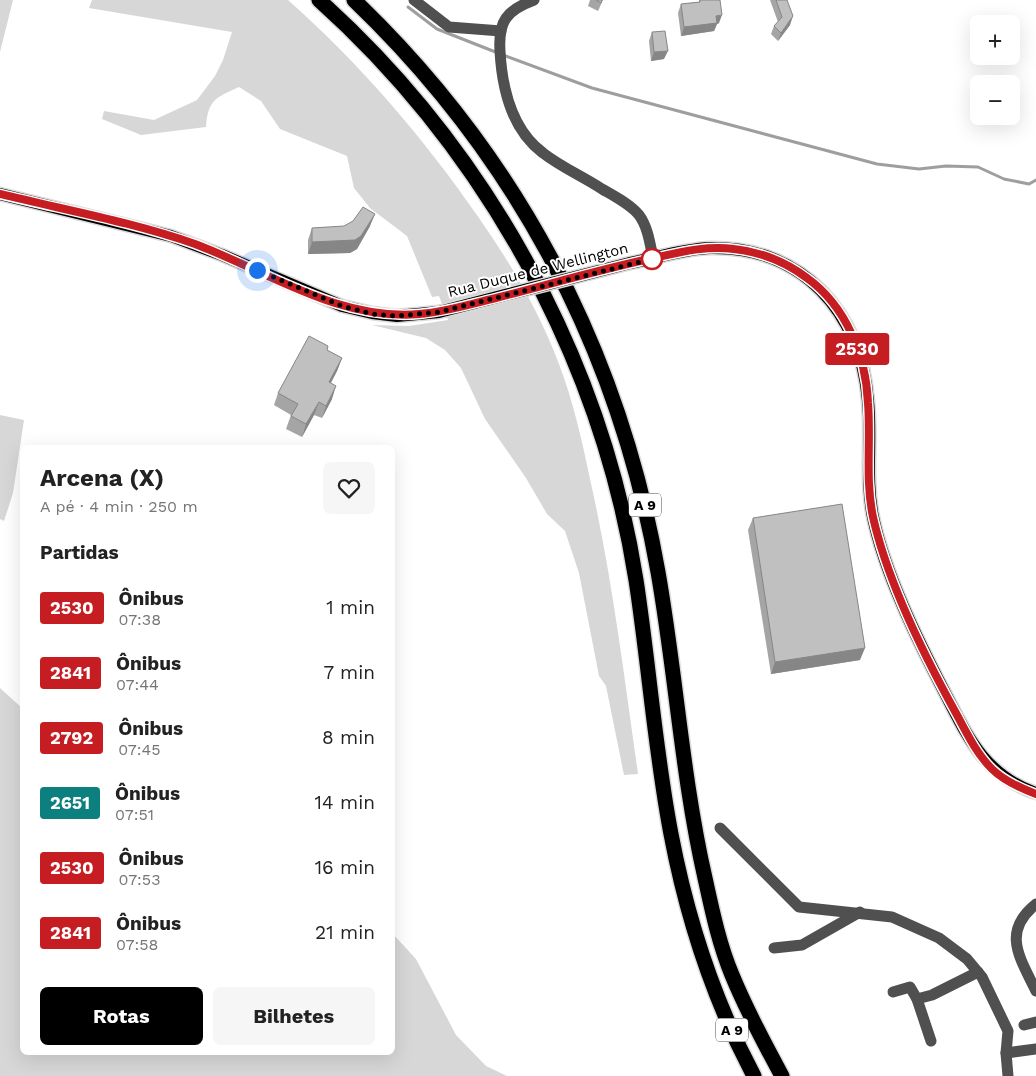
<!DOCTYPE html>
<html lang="pt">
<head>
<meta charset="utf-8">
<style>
  body { margin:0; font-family:"Work Sans",sans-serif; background:#f6f6f6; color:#222; height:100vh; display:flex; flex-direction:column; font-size:19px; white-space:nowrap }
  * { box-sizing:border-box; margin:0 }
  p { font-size:16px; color:#767676 }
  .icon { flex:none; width:28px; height:28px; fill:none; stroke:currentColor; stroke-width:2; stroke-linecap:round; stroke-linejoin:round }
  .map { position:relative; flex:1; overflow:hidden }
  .sheet { position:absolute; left:20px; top:445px; width:375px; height:610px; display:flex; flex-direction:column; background:#fff; border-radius:8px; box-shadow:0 5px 20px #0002 }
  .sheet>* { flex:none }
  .badge { padding:0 10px; border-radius:4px; font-size:18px; line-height:32px }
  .fabs { position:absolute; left:970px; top:15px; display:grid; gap:10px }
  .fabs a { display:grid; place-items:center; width:50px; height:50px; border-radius:8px; background:#fff; box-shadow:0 5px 20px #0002; font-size:25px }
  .you { position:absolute; width:25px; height:25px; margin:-12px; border:4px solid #fff; border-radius:50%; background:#1a73e8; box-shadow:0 0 0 8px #1a73e833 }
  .map>.badge { position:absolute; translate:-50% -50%; box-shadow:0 0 0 2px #fff }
  h2 { padding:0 20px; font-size:19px; line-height:45px }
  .round { display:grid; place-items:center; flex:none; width:52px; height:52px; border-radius:8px; background:#f6f6f6 }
  .summary { display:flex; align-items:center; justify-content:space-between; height:85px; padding:0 20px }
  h1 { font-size:24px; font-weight:700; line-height:38px }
  .cta { display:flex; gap:10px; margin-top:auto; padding:10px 20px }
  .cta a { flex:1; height:58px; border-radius:8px; background:#000; color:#fff; font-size:20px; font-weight:700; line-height:58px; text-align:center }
  .cta a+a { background:#f6f6f6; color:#222 }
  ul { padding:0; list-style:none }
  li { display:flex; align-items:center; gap:15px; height:65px; padding:0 20px }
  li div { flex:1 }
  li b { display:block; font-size:19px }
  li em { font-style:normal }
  li .badge { min-width:55px; font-weight:700; text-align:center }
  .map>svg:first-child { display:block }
</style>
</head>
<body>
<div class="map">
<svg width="1036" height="1076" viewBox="0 0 1036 1076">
  <rect width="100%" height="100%" fill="#fff"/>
  <!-- green -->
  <g fill="#d7d7d7">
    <polygon points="0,0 13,0 0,52"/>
    <path d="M92,0h196c73,65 135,137 191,218 32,46 60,93 80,146 14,37 23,76 31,115 22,97 34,196 48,295l-14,1 -18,-89 -7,-10 -20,-103 -14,-42 -18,-17 -21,-36 -41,-59 -24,-51 -16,-18 -19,-12 -54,-13 37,1 39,-6 -9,-24 -7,1 -25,-61 -37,-28 -16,-20 -7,-32 -67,-27 -19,-28 -22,-14c-24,11 -31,13 -33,40l-65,8 -39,-16 2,-8 50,9 43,-20 18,-24 8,-16 9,-28 -143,-24z"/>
    <polygon points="0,415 24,420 13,493 4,521 0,519"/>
    <polygon points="0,688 22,708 22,1052 392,1052 393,934 416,959 456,1035 486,1066 507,1076 0,1076"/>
  </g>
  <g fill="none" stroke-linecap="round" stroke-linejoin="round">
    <!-- stream -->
    <g stroke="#9e9e9e" stroke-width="3">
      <polyline points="408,7 437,29 498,53"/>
      <polyline points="503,55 592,88 877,164 919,169 946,166 978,167 1004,179 1029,184 1036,180"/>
    </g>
    <!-- major casing -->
    <g stroke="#dbdbdb" stroke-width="15">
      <g id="major">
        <polyline points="0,194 171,236 222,255 342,306 372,313 397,316 439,312"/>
        <path d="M630,263c26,-5 53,-14 80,-15 92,-2 151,64 158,153 4,39 -3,77 5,116 12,57 45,124 72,176 23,45 41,83 91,100"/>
      </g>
    </g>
    <!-- highway casing -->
    <g stroke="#dbdbdb" stroke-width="18">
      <g id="highway">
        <path d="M319,0c167,150 282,358 317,580 13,85 19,171 35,254 16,84 43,167 83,242"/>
        <path d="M354,0c163,156 265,350 304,572 18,102 24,205 47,306 7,32 14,66 27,97 14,34 32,68 50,101"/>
      </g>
    </g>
    <!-- minor -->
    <g stroke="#505050" stroke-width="11">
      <polyline points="414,0 449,27 501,31"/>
      <path d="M534,0c-27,10 -36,21 -34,51 2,37 12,79 43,102 18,14 39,23 59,36 12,7 28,15 37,26 9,12 11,29 14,43"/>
      <polyline points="720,828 799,907 892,917 939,938 967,959 982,977 1008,1031 1006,1053 1008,1076"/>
      <path d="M1036,904c-35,28 -16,54 0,87"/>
      <polyline points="774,948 802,945 860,912"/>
      <polyline points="893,992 910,987 917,999 932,995 978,972"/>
      <polyline points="917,999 931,1041"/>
      <polyline points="1024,1025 1036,1022"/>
      <polyline points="1006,1053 1036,1049"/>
    </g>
    <!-- major -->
    <use href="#major" stroke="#000" stroke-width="12"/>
    <!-- highway -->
    <use href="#highway" stroke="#000" stroke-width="15"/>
    <!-- major-bridge casing -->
    <g stroke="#dbdbdb" stroke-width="15" stroke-linecap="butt">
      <polyline id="major-bridge" points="439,312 630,263"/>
    </g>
    <!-- major-bridge -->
    <use href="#major-bridge" stroke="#000" stroke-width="12"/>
  </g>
  <!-- wall -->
  <g fill="#a5a5a5">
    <polygon points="590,0 603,0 598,11 588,6"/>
    <polygon points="699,0 720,0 719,23 717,24 714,31 681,36 678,13 681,4 699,2"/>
    <polygon points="770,0 787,0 790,25 778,41 771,34 774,26 778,22"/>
    <polygon points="652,32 664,59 651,61 649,41"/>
    <polygon points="370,226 357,249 350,253 308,254 308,240 312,228"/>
    <polygon points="327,350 342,358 337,371 331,383 332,399 322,418 314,415 302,437 286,429 291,415 274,405 278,393"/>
    <polygon points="753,518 860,660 771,674 748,530"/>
  </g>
  <!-- shaded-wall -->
  <g fill="#868686">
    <polygon points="722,15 719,23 717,24 714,31 681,36 684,27 716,16"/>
    <polygon points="793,16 790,25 778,41 781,33"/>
    <polygon points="668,51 664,59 651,61 654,52"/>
    <polygon points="375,214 370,226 357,249 350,253 308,254 312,242"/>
    <polygon points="342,358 337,371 324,395 329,382"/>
    <polygon points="336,386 332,399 322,418 326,406"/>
    <polygon points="319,402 314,415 302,437 306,424"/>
    <polygon points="865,648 860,660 771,674 775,662"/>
  </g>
  <!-- building -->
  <g fill="#c0c0c0" stroke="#868686">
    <polygon points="596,0 602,0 601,3"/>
    <polygon points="700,0 720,0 722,15 716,16 717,23 684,27 681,4 700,2"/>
    <polygon points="776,0 787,0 793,16 781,33 774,26 782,17"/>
    <polygon points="665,31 668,51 654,52 652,32"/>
    <polygon points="363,207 375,214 361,236 355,240 312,242 312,228 344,226 353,221"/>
    <polygon points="309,336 328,346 327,350 342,358 329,382 336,386 326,406 319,402 306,424 291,416 298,404 278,393"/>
    <polygon points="842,504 865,648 775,662 753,518"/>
  </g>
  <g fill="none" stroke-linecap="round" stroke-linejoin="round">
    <!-- line casing -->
    <g stroke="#fff" stroke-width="11">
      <path id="line" d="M0,194c65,16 132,28 195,50 72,27 144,77 224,70 26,-2 51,-10 77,-16 51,-13 102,-28 153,-39 28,-6 56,-14 85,-10 27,3 52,13 73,29 39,28 59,78 61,125 3,38 -3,76 5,114 14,63 53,142 84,198 10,19 20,39 35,54 12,12 28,19 44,25"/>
    </g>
    <!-- line -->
    <use href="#line" stroke="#c61d23" stroke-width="8"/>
    <!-- walk -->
    <polyline stroke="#000" stroke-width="5" stroke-dasharray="0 9" points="257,270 342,306 372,314 397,316 439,312 652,259"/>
  </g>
  <!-- markers -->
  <circle fill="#fff" stroke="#c61d23" stroke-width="2.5" cx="652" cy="259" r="10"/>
  <g text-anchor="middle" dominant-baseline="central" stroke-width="4" stroke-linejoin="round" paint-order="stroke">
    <!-- shield labels -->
    <g fill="#fff" stroke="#4c4c4c" stroke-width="1">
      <rect x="629" y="493.5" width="32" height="23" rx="4"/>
      <rect x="716" y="1018.5" width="32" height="23" rx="4"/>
    </g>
    <g font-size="14" font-weight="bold" fill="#000">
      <text x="645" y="505">A 9</text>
      <text x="732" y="1030">A 9</text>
    </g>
    <!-- street labels -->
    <g font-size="15" fill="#000" stroke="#fff">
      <text transform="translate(538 270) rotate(-14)">Rua Duque de Wellington</text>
    </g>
  </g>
</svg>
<div class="fabs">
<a>+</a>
<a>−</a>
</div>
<div class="you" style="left:257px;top:270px"></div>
<b class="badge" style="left:857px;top:349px;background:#c61d23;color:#fff">2530</b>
<section class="sheet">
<div class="summary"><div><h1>Arcena (X)</h1><p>A pé · 4 min · 250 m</p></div><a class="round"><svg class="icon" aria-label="heart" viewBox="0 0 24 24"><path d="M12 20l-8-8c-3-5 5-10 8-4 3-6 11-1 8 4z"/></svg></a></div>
<h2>Partidas</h2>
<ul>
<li><span class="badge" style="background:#c61d23;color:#fff">2530</span><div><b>Ônibus</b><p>07:38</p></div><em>1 min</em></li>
<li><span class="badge" style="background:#c61d23;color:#fff">2841</span><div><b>Ônibus</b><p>07:44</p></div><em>7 min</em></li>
<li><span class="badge" style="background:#c61d23;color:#fff">2792</span><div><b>Ônibus</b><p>07:45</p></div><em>8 min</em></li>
<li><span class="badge" style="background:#0c807e;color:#fff">2651</span><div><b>Ônibus</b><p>07:51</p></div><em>14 min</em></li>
<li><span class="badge" style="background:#c61d23;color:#fff">2530</span><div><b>Ônibus</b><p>07:53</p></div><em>16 min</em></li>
<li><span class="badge" style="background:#c61d23;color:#fff">2841</span><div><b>Ônibus</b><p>07:58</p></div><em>21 min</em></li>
</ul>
<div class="cta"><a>Rotas</a><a>Bilhetes</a></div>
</section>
</div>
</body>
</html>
